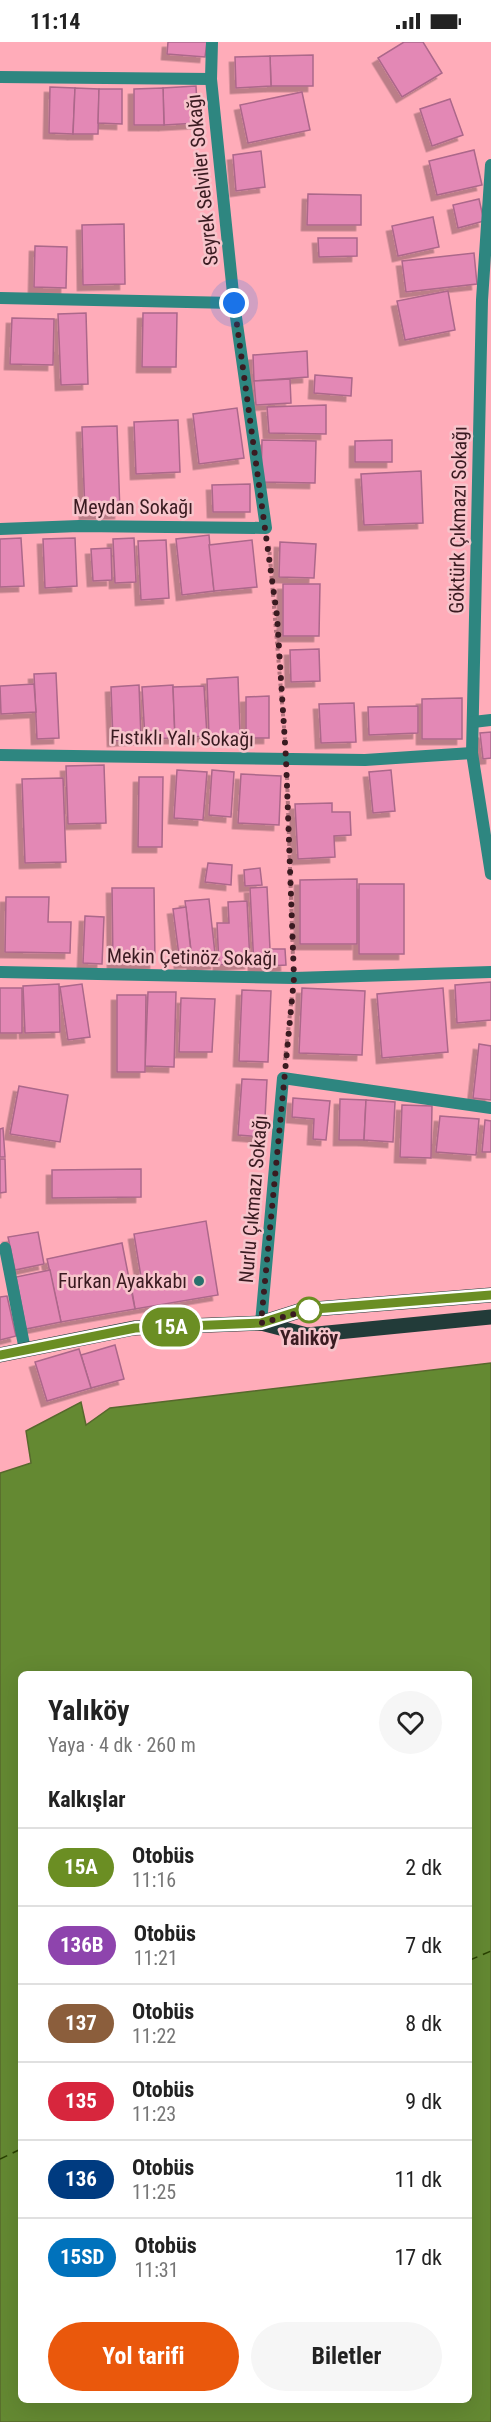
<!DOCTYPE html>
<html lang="tr">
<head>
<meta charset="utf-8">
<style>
  body { margin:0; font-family:"Roboto Condensed",sans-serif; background:#f6f6f6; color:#222; height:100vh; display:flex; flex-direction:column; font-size:22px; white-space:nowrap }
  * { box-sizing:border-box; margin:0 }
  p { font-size:20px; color:#767676 }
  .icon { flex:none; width:33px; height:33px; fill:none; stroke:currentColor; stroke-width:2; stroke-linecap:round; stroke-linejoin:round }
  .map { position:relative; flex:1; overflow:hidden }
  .side { position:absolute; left:18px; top:1629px; width:454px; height:732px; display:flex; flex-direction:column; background:#fff; border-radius:9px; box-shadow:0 6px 24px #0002 }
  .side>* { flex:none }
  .badge { padding:0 12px; border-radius:20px; font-size:21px; line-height:39px }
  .you { position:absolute; width:30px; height:30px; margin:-15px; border:4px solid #fff; border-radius:50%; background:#1a73e8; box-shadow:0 0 0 9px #1a73e833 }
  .map>.badge { position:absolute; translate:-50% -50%; box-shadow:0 0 0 3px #fff }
  h2 { padding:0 30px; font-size:22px; line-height:54px }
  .round { display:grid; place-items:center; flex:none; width:63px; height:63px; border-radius:32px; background:#f6f6f6 }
  .overview { display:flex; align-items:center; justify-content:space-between; height:102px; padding:0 30px }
  h1 { font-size:28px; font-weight:700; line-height:45px }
  .button { display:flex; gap:12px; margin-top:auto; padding:12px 30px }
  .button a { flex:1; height:69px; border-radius:36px; background:#ea580c; color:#fff; font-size:24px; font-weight:700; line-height:69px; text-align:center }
  .button a+a { background:#f6f6f6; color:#222 }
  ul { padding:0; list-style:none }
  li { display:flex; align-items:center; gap:18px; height:78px; padding:0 30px; border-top:2px solid #e0e0e0 }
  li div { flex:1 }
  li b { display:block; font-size:22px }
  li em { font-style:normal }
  li .badge { min-width:66px; font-weight:700; text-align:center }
  .status { display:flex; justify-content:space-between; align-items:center; height:42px; padding:0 30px; background:#fff; direction:ltr }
  .status svg { height:16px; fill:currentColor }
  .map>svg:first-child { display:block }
</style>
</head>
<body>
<div class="status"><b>11:14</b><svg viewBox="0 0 49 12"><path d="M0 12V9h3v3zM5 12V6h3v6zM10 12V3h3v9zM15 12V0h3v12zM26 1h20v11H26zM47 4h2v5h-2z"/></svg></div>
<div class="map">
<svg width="491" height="2380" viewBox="0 0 491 2380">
  <defs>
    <filter id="shadow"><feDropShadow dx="-5.5" dy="5.5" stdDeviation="0" flood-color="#0004"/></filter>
  </defs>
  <rect width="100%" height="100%" fill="#ffacb9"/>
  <!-- water -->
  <path fill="#648932" stroke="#57682d" stroke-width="1.5" fill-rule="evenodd" d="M491,1321v1059h-491v-949l31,-10 -5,-32 55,-29 5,23 24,-17zM21,1632h449v726h-449z"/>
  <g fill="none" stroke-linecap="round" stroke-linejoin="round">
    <!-- ferry -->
    <g stroke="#294100" stroke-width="1.5" stroke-dasharray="8 6" stroke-linecap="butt">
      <polyline points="470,1918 491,1909"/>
      <polyline points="0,2117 21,2107"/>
    </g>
  </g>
  <!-- building -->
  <g fill="#e388b5" stroke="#ac678a" stroke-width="1.5" filter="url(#shadow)">
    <polygon points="168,0 207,0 205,15 167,12"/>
    <polygon points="404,0 423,0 442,31 402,55 378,16"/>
    <polygon points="313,13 313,44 271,44 270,14"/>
    <polygon points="270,14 271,44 236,46 235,15"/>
    <polygon points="196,44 198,81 164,83 163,46"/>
    <polygon points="50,45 75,46 73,92 49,91"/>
    <polygon points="75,46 99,47 98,92 73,92"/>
    <polygon points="163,46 164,83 134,83 134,47"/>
    <polygon points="99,47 122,47 122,82 98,81"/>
    <polygon points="302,50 310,88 248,101 240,63"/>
    <polygon points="450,57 463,93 432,104 420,67"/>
    <polygon points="474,108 482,143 437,153 429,119"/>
    <polygon points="261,109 265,145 236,149 233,113"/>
    <polygon points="308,152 361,153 361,183 307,183"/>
    <polygon points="479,157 484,179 458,186 453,163"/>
    <polygon points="433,175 439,205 398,214 392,184"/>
    <polygon points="124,182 125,242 83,243 82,183"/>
    <polygon points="318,196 357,196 357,214 319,215"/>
    <polygon points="35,204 67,205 66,246 34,245"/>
    <polygon points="474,211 477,242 406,250 402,219"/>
    <polygon points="448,249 455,288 405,298 397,259"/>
    <polygon points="86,271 88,342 61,343 58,272"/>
    <polygon points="143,271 177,271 176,325 142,325"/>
    <polygon points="12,276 54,277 53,323 10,322"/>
    <polygon points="307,309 308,335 254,339 253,313"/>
    <polygon points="315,333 352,336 351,354 314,351"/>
    <polygon points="290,337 291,361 256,363 254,339"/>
    <polygon points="326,363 326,392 269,391 267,365"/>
    <polygon points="237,366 244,416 199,422 193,372"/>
    <polygon points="178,378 180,430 136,432 134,380"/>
    <polygon points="117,384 120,471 85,472 82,385"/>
    <polygon points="262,398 316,399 315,441 261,440"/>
    <polygon points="392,398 392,420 355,420 355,399"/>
    <polygon points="421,429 423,481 364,483 361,432"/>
    <polygon points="250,442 250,470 213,470 212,443"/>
    <polygon points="209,493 214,549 182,553 176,497"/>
    <polygon points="21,496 24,544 0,545 0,497"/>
    <polygon points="75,496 77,544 45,546 43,497"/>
    <polygon points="134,496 136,540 115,541 113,497"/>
    <polygon points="166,498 169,556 141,558 138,499"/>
    <polygon points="252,498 257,545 214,549 209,503"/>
    <polygon points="280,500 316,502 314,536 279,535"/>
    <polygon points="111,506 112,538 93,539 91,507"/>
    <polygon points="283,542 320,542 319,594 283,594"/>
    <polygon points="319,607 320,639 291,640 290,608"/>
    <polygon points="56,631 59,696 37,697 34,632"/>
    <polygon points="238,635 240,692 209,694 207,637"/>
    <polygon points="34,642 36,670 1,672 0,644"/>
    <polygon points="139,643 141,697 113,699 111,645"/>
    <polygon points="173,643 175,696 145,697 142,645"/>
    <polygon points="204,644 207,694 175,696 173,645"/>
    <polygon points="269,654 269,696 246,696 246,655"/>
    <polygon points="462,656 462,697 422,697 422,657"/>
    <polygon points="354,661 356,700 321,701 319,662"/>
    <polygon points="418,664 418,691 369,693 368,665"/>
    <polygon points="491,690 491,716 483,717 480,691"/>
    <polygon points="104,723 106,781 68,782 66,724"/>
    <polygon points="177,728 207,730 203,778 174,776"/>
    <polygon points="212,728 234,730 231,775 209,773"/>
    <polygon points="391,728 395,769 373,771 369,730"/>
    <polygon points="241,732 281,734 279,783 238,781"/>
    <polygon points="139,735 163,735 162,805 138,805"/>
    <polygon points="63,736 66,820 25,821 22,737"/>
    <polygon points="332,761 332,770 350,770 351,793 334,794 335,815 298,817 295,762"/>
    <polygon points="208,821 232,823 231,843 205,840"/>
    <polygon points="260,826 262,843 245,844 244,828"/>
    <polygon points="357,837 357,902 300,902 300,838"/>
    <rect x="359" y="842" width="45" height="70"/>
    <polygon points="267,845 270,907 285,907 286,923 254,925 250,846"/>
    <polygon points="112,846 154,846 155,921 113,922"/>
    <polygon points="6,855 49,855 48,880 71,880 70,911 5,910"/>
    <polygon points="209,857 216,921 193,924 185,859"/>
    <polygon points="247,859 250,921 219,923 217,881 229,881 228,860"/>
    <polygon points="186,865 192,920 180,921 173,867"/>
    <polygon points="85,874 104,875 102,922 83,921"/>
    <polygon points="491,940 491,978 457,981 455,943"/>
    <polygon points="59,942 60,990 25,991 23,944"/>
    <polygon points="82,942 90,995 68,998 60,945"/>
    <rect x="0" y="946" width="22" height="45"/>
    <polygon points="302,946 365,949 362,1013 299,1011"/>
    <polygon points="443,946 448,1010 382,1016 377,952"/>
    <polygon points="242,948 271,949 268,1020 239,1019"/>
    <polygon points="148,950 176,950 174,1025 145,1024"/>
    <polygon points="117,953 146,953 145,1030 117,1030"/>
    <polygon points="181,956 215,957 212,1010 179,1010"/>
    <polygon points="479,1002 491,1004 491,1058 473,1056"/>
    <polygon points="242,1037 267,1038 264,1095 238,1093"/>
    <polygon points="19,1044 68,1053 60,1100 10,1092"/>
    <polygon points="293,1056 330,1059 326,1098 313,1097 314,1077 292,1075"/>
    <polygon points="340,1057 366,1058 364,1098 339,1098"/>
    <polygon points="366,1058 395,1060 393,1100 364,1098"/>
    <polygon points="402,1063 432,1064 431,1116 400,1115"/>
    <polygon points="440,1074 479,1077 476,1113 436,1110"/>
    <polygon points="485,1078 491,1079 491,1110 482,1110"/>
    <polygon points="3,1086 5,1115 0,1115 0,1087"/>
    <polygon points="0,1117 5,1117 6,1150 0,1151"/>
    <polygon points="141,1127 141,1155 52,1156 52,1128"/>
    <polygon points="206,1179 218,1253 135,1267 131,1243 142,1241 134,1192"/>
    <polygon points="38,1190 44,1222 15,1228 8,1195"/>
    <polygon points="122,1201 135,1267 61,1280 47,1217"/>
    <polygon points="50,1228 61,1280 26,1287 16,1235"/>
    <polygon points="7,1254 16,1294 0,1298 0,1255"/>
    <polygon points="115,1303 124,1337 91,1346 81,1313"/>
    <polygon points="79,1307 91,1346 47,1359 35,1320"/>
  </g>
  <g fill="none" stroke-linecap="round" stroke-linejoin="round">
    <!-- path -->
    <g stroke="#b3747e" stroke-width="4" stroke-dasharray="3 3" stroke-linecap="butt">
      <polyline points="269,504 285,697"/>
      <polyline points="287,735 293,916"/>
      <polyline points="285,1018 292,953"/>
    </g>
    <!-- pedestrian -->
    <polyline stroke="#2e8680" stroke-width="12" points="5,1206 25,1308"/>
    <!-- minor -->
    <g stroke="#2e8680" stroke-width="12">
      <polyline points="0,35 211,37"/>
      <polyline points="491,123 482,258 472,711 491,832"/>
      <polyline points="0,256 234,261"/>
      <polyline points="0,487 79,484 266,486 234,261 211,37 212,0"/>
      <polyline points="473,680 491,678"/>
      <polyline points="0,713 365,718 472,711"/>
      <polyline points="0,930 294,936 491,930"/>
      <polyline points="261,1281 283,1036 491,1066"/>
    </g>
    <!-- primary -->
    <g stroke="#223b39" stroke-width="15">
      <polyline points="261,1281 302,1268 491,1253"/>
      <polyline points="0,1313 134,1286 261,1281 307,1293 491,1275"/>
    </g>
  </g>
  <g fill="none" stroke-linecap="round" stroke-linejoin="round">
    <!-- line casing -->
    <g stroke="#fff" stroke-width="14">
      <polyline id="line" points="0,1313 135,1286 261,1281 302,1268 491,1253"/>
    </g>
    <!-- line -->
    <use href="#line" stroke="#6b8e23" stroke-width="9"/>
    <!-- walk -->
    <polyline stroke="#3a1b21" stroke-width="6" stroke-dasharray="0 10.8" points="234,261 277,574 286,717 294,936 261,1281 309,1268"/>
  </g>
  <!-- markers -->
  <circle fill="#28716d" stroke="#f7c4cb" stroke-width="2" cx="199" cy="1239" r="6"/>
  <circle fill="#fff" stroke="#6b8e23" stroke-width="3" cx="309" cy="1268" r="12"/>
  <g text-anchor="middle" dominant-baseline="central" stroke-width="5" stroke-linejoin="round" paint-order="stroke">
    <!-- street labels -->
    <g font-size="20" fill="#3a1b21" stroke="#f7c4cb">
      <text transform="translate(202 138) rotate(-96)">Seyrek Selviler Sokağı</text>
      <text x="133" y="465">Meydan Sokağı</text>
      <text transform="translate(458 478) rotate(-89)">Göktürk Çıkmazı Sokağı</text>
      <text transform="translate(182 696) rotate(1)">Fıstıklı Yalı Sokağı</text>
      <text transform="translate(192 915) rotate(1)">Mekin Çetinöz Sokağı</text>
      <text transform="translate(253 1157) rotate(-85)">Nurlu Çıkmazı Sokağı</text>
    </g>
    <!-- poi labels -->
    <g font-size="20" fill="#3a1b21" stroke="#f7c4cb" text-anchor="end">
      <text x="187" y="1239">Furkan Ayakkabı</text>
    </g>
    <!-- stop labels -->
    <g font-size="20" font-weight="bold" fill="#3a1b21" stroke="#f7c4cb">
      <text x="309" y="1296">Yalıköy</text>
    </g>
  </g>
</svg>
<div class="you" style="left:234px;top:261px"></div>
<b class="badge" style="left:171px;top:1285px;background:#6b8e23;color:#fff">15A</b>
<section class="side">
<div class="overview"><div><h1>Yalıköy</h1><p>Yaya · 4 dk · 260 m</p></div><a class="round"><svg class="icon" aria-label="heart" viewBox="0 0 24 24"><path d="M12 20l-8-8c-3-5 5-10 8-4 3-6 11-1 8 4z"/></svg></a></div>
<h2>Kalkışlar</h2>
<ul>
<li><span class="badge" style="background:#6b8e23;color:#fff">15A</span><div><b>Otobüs</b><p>11:16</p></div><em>2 dk</em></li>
<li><span class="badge" style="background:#8e44ad;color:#fff">136B</span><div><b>Otobüs</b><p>11:21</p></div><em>7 dk</em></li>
<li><span class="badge" style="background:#8b5e3c;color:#fff">137</span><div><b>Otobüs</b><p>11:22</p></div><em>8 dk</em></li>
<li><span class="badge" style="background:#d7263d;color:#fff">135</span><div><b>Otobüs</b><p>11:23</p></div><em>9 dk</em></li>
<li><span class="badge" style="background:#003b80;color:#fff">136</span><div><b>Otobüs</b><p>11:25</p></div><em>11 dk</em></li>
<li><span class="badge" style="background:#0072bc;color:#fff">15SD</span><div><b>Otobüs</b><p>11:31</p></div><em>17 dk</em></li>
</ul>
<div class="button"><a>Yol tarifi</a><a>Biletler</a></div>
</section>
</div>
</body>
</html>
